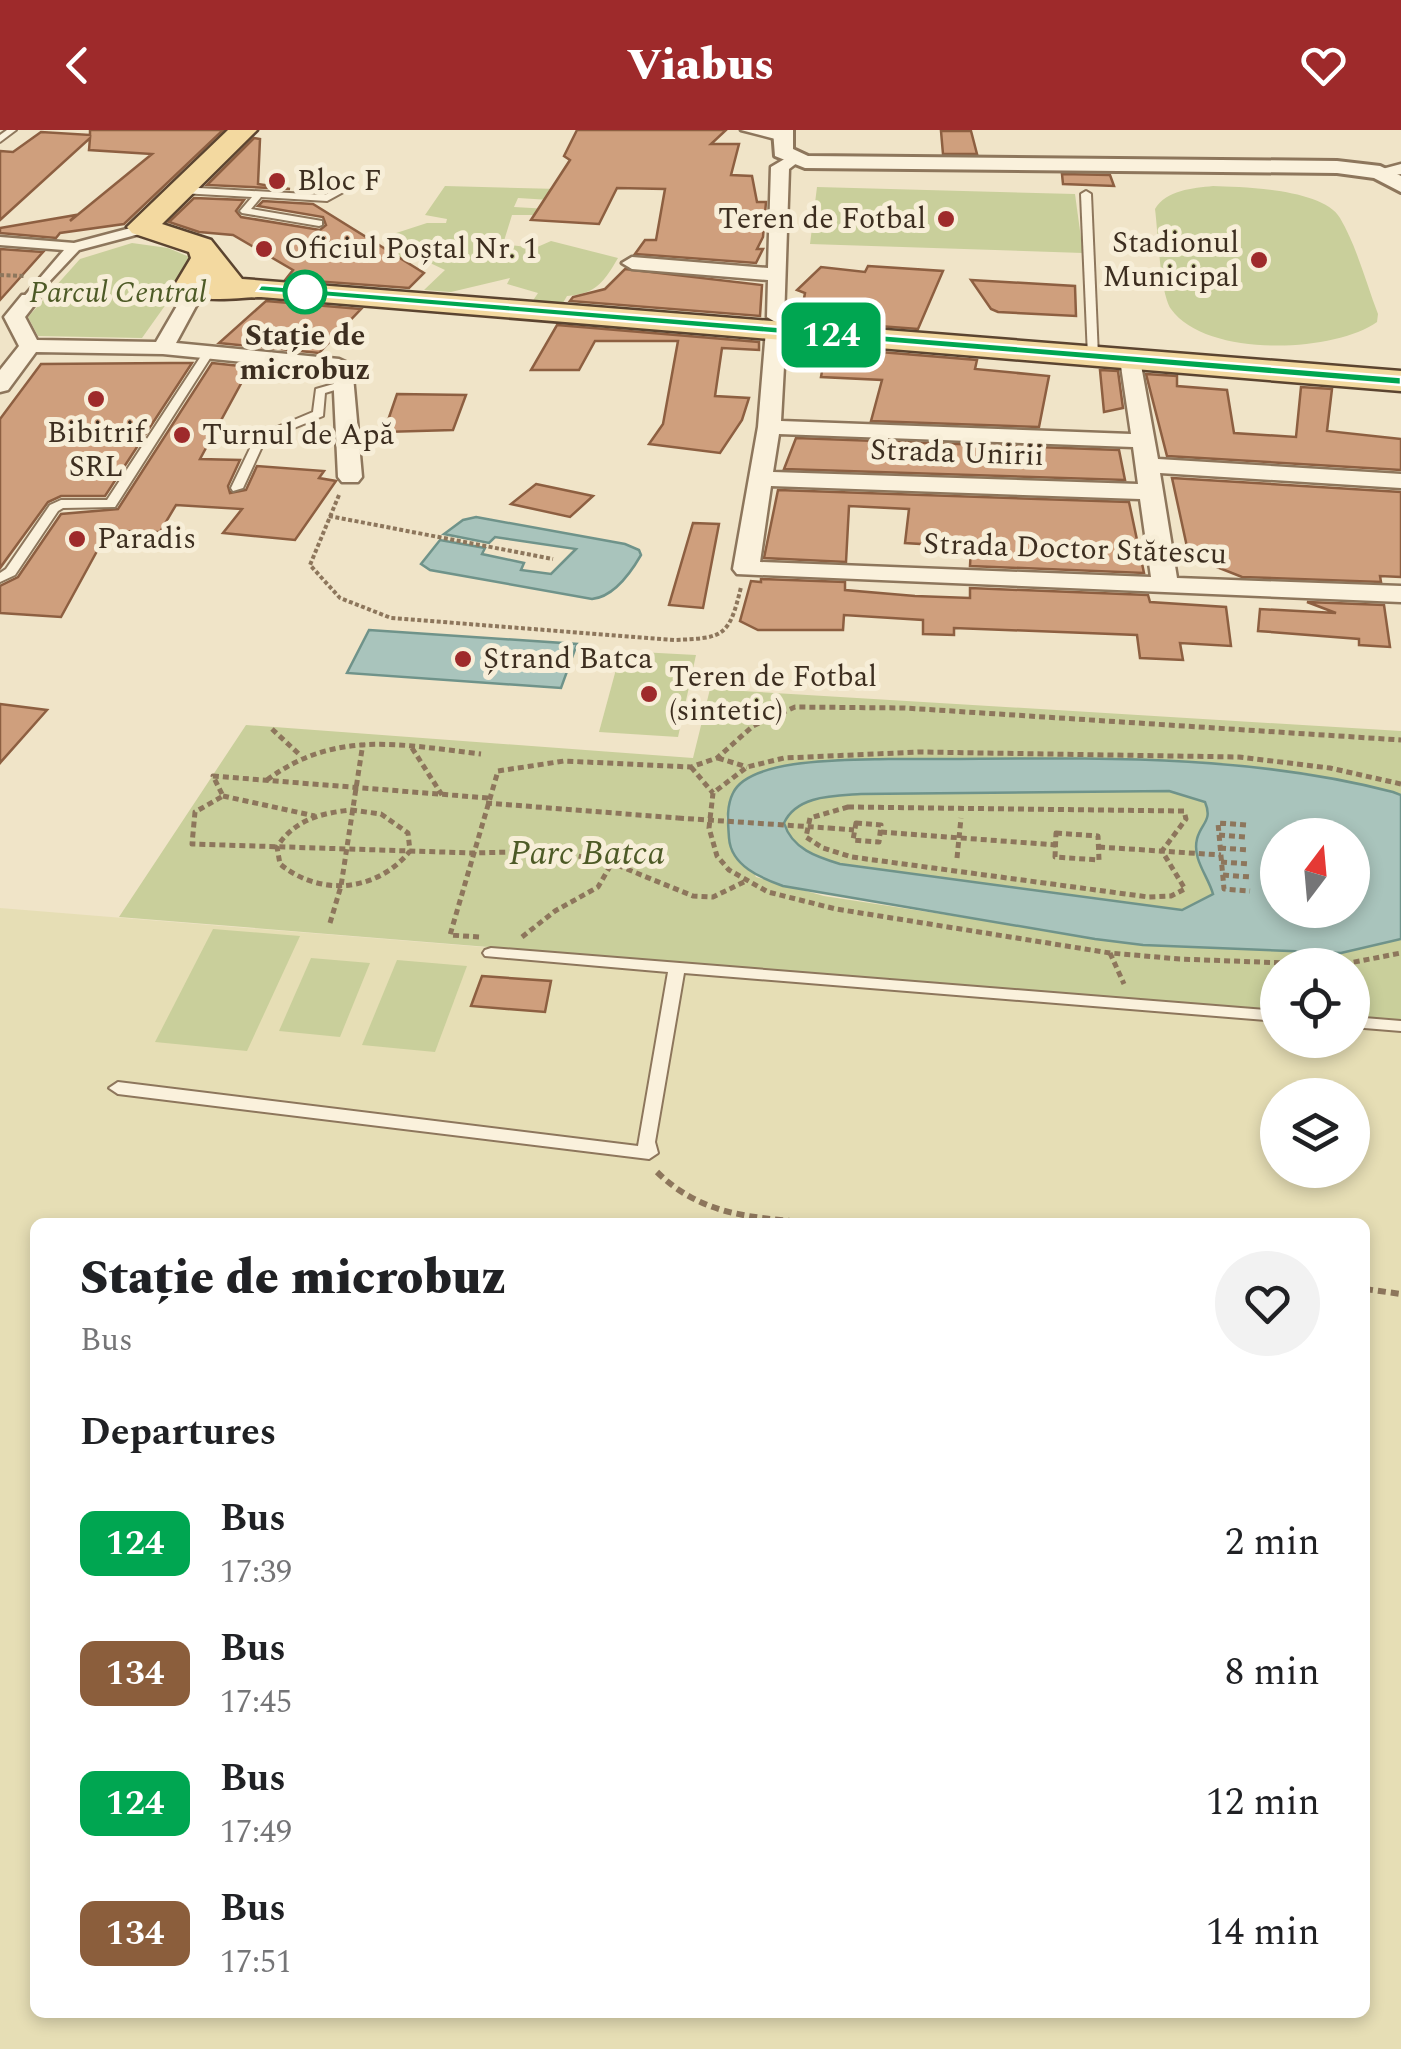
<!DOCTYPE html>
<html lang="en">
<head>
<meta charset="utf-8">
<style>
  body { margin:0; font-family:Spectral,serif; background:#f2f2f2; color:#202124; height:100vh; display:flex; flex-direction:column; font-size:38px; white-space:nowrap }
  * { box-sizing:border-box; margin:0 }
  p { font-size:32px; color:#757577 }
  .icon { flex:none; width:55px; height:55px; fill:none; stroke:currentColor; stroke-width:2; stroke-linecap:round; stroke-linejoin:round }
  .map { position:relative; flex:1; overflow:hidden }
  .drawer { position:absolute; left:30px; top:1088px; width:1340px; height:800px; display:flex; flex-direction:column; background:#fff; border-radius:15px; box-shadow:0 5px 15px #0003 }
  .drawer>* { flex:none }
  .badge { padding:0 20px; border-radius:15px; font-size:35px; line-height:65px }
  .needle { width:65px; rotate:16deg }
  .fabs { position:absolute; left:1260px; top:688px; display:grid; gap:20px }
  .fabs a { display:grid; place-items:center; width:110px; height:110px; border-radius:50%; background:#fff; box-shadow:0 5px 15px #0003; font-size:50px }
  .map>.badge { position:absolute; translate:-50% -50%; box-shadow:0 0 0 5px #fff }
  h2 { padding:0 50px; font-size:38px; line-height:90px }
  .round { display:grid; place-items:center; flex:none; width:105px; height:105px; border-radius:52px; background:#f2f2f2 }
  .head { display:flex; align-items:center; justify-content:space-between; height:170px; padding:0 50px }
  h1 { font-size:48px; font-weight:800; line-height:75px }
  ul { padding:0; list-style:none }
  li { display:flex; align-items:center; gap:30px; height:130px; padding:0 50px }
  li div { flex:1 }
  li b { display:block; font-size:38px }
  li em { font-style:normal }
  li .badge { min-width:110px; font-weight:700; text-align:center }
  header { display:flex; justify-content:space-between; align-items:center; height:130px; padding:0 50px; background:#9e2a2b; color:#fff; font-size:45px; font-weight:800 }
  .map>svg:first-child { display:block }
</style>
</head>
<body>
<header><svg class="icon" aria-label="back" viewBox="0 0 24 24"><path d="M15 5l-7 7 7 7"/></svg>Viabus<svg class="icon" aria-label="heart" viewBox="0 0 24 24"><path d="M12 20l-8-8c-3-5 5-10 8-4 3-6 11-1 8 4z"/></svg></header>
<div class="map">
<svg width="1401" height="1919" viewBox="0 0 1401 1919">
  <rect width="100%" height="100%" fill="#f0e4c8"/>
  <!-- farmland -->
  <path fill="#e6deb5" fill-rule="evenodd" d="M0,778l1277,103 1,29h74l1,-23 48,4v1028h-1401zM1278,965h74v75h-74zM35,1092h1330v790h-1330z"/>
  <!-- green -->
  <g fill="#c9cf9b">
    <path d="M445,56l114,3 -9,11 -32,-2 -4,9 35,2 -4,6h-33l-9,29 32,4 16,-7 67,17c-14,24 -22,36 -51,38l-7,12 -30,-3 8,-12 -31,-9 3,-6 -59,14 -27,-2 21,-20 -32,-15 -26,9 -24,-7 35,-11 -11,-10 40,-13h19l1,-4 -22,-4z"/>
    <path d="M1213,56c31,1 110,3 127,32 17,29 26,65 38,96l-1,8c-44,31 -171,36 -206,-13 -11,-16 -13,-77 -16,-100 11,-19 38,-21 58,-23z"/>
    <polygon points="817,57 1075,64 1083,123 810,114"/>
    <polygon points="132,113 168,118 192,128 186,146 142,208 38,206 28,187 80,129"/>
    <polygon points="621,521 696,525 678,607 599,602"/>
    <polygon points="710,559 1401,601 1401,665 1306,643 1193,631 845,630 733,661 726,688 728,699 756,747 824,766 1143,815 1341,823 1401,809 1401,891 1353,887 1352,835 1278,835 1277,881 119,787 246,595 693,628"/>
    <path d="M1169,661l37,11c5,15 2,22 -9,34l1,24 15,34 -31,16 -342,-46c-23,-7 -48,-15 -56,-41 13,-27 50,-27 77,-29z"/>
    <polygon points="213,799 300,806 247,921 155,912"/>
    <polygon points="311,828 370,833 340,907 279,901"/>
    <polygon points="397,830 467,836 435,922 362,915"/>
  </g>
  <!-- water -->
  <g fill="#a9c4bc" stroke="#6f938a" stroke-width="2.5" fill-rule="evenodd">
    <path d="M476,387l149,27 14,6 2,5c-11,19 -28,42 -49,44l-162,-29 -9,-6 19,-24 45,8 -3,6 42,9 -3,7 30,4 25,-25 -81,-12 -6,6 -45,-9 19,-14z"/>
    <polygon points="369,500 577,514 561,558 347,543"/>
    <path d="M888,629c169,1 340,-10 505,33l8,3v144l-60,14 -198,-8 -48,-6 -312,-53c-22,-8 -52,-20 -54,-48 -1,-15 -3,-31 4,-45 17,-36 121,-33 155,-34zM1169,661l36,11c8,19 -4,21 -8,37 -5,20 11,37 16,55l-31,16 -342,-46c-23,-7 -48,-15 -56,-41 13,-28 50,-27 77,-29zM1352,705v75h-74v-75z"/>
  </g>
  <!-- building -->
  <g fill="#cf9f7d" stroke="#8d5f41" stroke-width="2.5">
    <polygon points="90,0 223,0 124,94 60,103 56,108 0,103 0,98 76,85 70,91 152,24 89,20 90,8 0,90 0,21 13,22 41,2 90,5"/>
    <polygon points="577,0 726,0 711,14 739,14 731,45 752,46 757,72 766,72 763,107 757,119 763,119 756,133 635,124 645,110 656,110 665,59 617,58 599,94 531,90 570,30 564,26"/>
    <polygon points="941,1 971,1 977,24 943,24"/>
    <polygon points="254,8 260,9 258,54 290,59 207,55"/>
    <polygon points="1062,44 1110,45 1114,56 1063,54"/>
    <polygon points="194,68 244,70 236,81 241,87 320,100 326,95 323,87 258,76 263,71 313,74 424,143 409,158 286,149 293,140 233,105 199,102 169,92"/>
    <polygon points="0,119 43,122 0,170"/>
    <polygon points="868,136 943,141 918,199 800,190 805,163 797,160 821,137 865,142"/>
    <polygon points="625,139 762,155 760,186 570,171 573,167 605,159"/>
    <polygon points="971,150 1075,156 1076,186 998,182 991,179"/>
    <polygon points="266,171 361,179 319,223 219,213"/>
    <polygon points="557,195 759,212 759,220 722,218 715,266 749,268 742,290 720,323 649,314 663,294 678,211 595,211 579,240 531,240"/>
    <polygon points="795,215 977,230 975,239 1049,246 1039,297 871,291 882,250 821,247 825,224 794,222"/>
    <polygon points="172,233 192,233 105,366 61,366 48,372 0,438 0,289 41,234"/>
    <polygon points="212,233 250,237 200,329 240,330 228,356 230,363 246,360 257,336 324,341 319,348 336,351 295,410 223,403 242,379 176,375 160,402 108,401 61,487 0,483 0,456 18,447 61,384 118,379"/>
    <polygon points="1100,240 1118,241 1123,278 1104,282"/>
    <polygon points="1146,244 1177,246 1177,256 1227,260 1234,303 1296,307 1301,257 1332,259 1327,301 1401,309 1401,340 1167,326"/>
    <polygon points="397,264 466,265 453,300 384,302"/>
    <polygon points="796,308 1119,320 1125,350 784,339"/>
    <polygon points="1172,348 1401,362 1401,447 1380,446 1381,452 1242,447 1189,426"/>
    <polygon points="536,354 593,366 570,387 511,374"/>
    <polygon points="778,360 1129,372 1144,443 970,436 971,417 905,413 909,379 849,376 846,432 764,428"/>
    <polygon points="693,393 719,394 703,478 669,475"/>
    <polygon points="761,449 845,452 845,460 915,466 970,468 970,458 1148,465 1150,472 1226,477 1231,516 1180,513 1183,530 1140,528 1137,505 954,498 954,505 923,504 923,490 844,485 843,500 758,500 740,491 751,451 761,452"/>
    <polygon points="1307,472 1384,475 1390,517 1359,515 1359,509 1258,501 1260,479 1336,483"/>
    <polygon points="0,574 47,580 0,633"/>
    <polygon points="482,846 551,851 545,882 471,876"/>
  </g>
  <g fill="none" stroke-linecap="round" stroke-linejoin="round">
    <!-- service casing -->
    <g stroke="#8d765c" stroke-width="4">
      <g id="service">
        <polygon points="7,0 16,0 0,12 0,5"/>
        <polygon points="344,55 347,60 327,71 261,67 251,79 322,91 322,95 319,96 242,83 240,81 252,67 181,63 176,60 181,57 325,65"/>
        <polygon points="1086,61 1091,64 1098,226 1093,229 1088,226 1081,64"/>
        <polygon points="205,220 214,222 115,377 63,378 58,381 15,445 0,452 0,443 6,439 50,375 61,370 107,370"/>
        <polygon points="344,251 348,252 348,256 325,263 323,286 265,310 243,358 233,361 231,358 256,306 313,282 316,259"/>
        <polygon points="491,818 1278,881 1278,891 684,843 655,1012 658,1023 649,1029 118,964 109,958 118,952 638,1016 668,842 485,826 483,823 485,820"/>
        <polygon points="1352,887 1401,891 1401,901 1352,897"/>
      </g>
    </g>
    <!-- pedestrian casing -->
    <g stroke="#8d765c" stroke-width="5">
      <polygon id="pedestrian" points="142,95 147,96 147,102 79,120 29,173 22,169 64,120 0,115 0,107 74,113"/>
    </g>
    <!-- minor casing -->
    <g stroke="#8d765c" stroke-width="5">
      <g id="minor">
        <polygon points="741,0 778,0 792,6 783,11"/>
        <polygon points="793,24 802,29 789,39 784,191 777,193 767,187 768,150 632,139 622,133 632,127 768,138 771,37"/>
        <polygon points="1401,34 1401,44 1380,47 1371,42"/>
        <polygon points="203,153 213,159 196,176 176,213 339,229 352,235 362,347 358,352 342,352 338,347 333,241 163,224 36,222 8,260 0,262 0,240 19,216 4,187 22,165 36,165 39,169 25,187 37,210 156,212 181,169"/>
        <path d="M776,194l10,6 -5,91 350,13 -11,-75 3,-5h16l19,105 243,15v14l-241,-15 17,105 224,8v16l-664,-28 -4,-5 25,-142 8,-97zM779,304l354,13 5,37 -365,-12zM771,356l369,13 11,78 -391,-15z"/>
      </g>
    </g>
    <!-- tertiary casing -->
    <g stroke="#8d765c" stroke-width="6">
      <polygon id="tertiary" points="773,0 793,0 793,19 808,26 1337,31 1380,36 1401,46 1401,62 1374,48 1337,43 805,38 775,26"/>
    </g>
    <!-- primary casing -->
    <g stroke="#5b4430" stroke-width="5">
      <path id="primary" d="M228,0h29l-95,94 49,16 31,39 1159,92v20l-1140,-94c-26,0 -68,10 -85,-14l15,-25 -2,-6 -57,-19 -5,-6z"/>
    </g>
    <!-- path-far2 -->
    <g stroke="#8d765c" stroke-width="4" stroke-dasharray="4 2.5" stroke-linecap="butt">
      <polyline points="0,145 24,146"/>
      <path d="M339,365l-29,70 30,33 51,20 283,22c50,-2 55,-3 67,-53"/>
      <polyline points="329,386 553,429"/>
    </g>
    <!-- path-far1 -->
    <g stroke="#8d765c" stroke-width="5" stroke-dasharray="6 4" stroke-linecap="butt">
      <polyline points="272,599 301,626"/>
      <polyline points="412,618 442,665"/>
      <polyline points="718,628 747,637"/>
      <polyline points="691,637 713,663"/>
      <path d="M267,650c68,-51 135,-35 214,-26"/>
      <polyline points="1401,654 1330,638 1239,627 920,622 784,628 747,637 713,663 709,698 717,726 729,740 768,762 836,779 1110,823 1180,829 1339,835 1401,823"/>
      <polyline points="223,666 315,686"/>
      <polyline points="488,668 213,646 223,666 195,682 192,714 473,723 554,721 612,733 693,766 713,767 744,752"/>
      <polyline points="486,673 678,688"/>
      <polygon points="848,677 1184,681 1186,689 1162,721 1185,759 1171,766 1148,767 852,727 823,718 806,707 810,688"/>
      <path d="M351,680l30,4 27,19 2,18c-33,41 -90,46 -130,13l-3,-17c17,-27 44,-34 74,-37z"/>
      <polygon points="856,693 881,695 879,712 853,710"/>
      <polyline points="1246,695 1218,693 1224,759 1250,761"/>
      <polyline points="829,698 854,700"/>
      <polyline points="881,702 1056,715"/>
      <polygon points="1056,703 1098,706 1099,730 1055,727"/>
      <polyline points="1219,705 1246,707"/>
      <polyline points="1099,717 1221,725"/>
      <polyline points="1220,718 1249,720"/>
      <polyline points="957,728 961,688"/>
      <polyline points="1221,732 1250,734"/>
      <polyline points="1223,745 1251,747"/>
      <polyline points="330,793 341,756 363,613"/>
      <polyline points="479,807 450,805 498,641 564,631 691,637 717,628 753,596 795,577 905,578 1401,610"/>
      <polyline points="522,807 555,781 598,757 612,733"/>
      <polyline points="1110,823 1124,854"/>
    </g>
    <!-- path -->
    <g stroke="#8d765c" stroke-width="6" stroke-dasharray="8 5" stroke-linecap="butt">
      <path d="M657,1042c42,41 88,45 144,50"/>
      <polyline points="1365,1159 1401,1164"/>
    </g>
    <!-- service -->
    <use href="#service" fill="#faf1dc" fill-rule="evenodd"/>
    <!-- pedestrian -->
    <use href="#pedestrian" fill="#faf1dc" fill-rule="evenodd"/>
    <!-- minor -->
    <use href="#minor" fill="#faf1dc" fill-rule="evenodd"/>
    <!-- tertiary -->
    <use href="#tertiary" fill="#faf1dc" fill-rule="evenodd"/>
    <!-- primary -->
    <use href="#primary" fill="#f3d9a0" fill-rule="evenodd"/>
    <!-- path-bridge -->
    <polyline stroke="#8d765c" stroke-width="5" stroke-dasharray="6 4" stroke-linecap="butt" points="678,688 829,698"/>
  </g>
  <!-- line -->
  <polygon fill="#00a651" stroke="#fff" stroke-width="2.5" points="261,155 1401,247 1401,255 257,161"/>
  <!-- markers -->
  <g fill="#9e2a2b" stroke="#f7eed8" stroke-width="4">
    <circle cx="277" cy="51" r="10"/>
    <circle cx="946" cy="89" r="10"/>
    <circle cx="264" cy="119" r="10"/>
    <circle cx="1259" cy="130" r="10"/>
    <circle cx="96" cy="269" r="10"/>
    <circle cx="182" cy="305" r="10"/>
    <circle cx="77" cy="409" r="10"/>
    <circle cx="463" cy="529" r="10"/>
    <circle cx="649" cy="564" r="10"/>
  </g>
  <circle fill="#fff" stroke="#00a651" stroke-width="5" cx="305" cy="162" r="20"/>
  <g text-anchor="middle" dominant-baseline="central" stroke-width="10" stroke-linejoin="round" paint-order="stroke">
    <!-- far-poi labels -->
    <g font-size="30" fill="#3d2e20" stroke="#f7eed8" text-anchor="start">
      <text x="297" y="51">Bloc F</text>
      <text x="926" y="89" text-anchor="end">Teren de Fotbal</text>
      <text x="1239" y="113" text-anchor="end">Stadionul<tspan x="1239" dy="34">Municipal</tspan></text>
      <text x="284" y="119">Oficiul Poștal Nr. 1</text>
      <text x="96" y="303" text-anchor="middle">Bibitrif<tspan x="96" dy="34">SRL</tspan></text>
      <text x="202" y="305">Turnul de Apă</text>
      <text x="97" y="409">Paradis</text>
      <text x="483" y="529">Ștrand Batca</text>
      <text x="669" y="547">Teren de Fotbal<tspan x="669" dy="34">(sintetic)</tspan></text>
    </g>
    <!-- far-park labels -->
    <g font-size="30" font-style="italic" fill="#4d5a26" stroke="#f7eed8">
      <text x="118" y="163">Parcul Central</text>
    </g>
    <!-- far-stop labels -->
    <g font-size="30" font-weight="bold" fill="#3d2e20" stroke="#f7eed8">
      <text x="305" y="206">Stație de<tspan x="305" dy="34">microbuz</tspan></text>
    </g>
    <!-- far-street labels -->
    <g font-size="30" fill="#3d2e20" stroke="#f7eed8">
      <text transform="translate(957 323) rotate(2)">Strada Unirii</text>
      <text transform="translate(1075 419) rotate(2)">Strada Doctor Stătescu</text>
    </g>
    <!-- park labels -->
    <g font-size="35" font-style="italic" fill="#4d5a26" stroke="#f7eed8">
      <text x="587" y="723">Parc Batca</text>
    </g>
  </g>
</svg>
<div class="fabs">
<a><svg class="needle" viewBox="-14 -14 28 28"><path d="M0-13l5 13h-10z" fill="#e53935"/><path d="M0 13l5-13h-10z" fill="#757577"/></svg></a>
<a><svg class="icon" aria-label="locate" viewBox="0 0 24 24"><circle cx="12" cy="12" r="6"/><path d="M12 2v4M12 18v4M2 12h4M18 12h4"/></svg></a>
<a><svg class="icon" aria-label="layers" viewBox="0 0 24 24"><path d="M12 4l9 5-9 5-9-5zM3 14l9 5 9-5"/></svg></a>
</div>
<b class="badge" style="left:831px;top:205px;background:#00a651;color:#fff">124</b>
<section class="drawer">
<div class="head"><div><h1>Stație de microbuz</h1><p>Bus</p></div><a class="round"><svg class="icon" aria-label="heart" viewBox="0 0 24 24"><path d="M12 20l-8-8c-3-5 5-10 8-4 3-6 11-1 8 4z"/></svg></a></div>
<h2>Departures</h2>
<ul>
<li><span class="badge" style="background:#00a651;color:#fff">124</span><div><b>Bus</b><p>17:39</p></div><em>2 min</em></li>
<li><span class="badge" style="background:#8b5e3c;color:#fff">134</span><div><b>Bus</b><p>17:45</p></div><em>8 min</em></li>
<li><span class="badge" style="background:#00a651;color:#fff">124</span><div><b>Bus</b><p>17:49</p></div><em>12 min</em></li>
<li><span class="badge" style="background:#8b5e3c;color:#fff">134</span><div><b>Bus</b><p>17:51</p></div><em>14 min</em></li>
</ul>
</section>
</div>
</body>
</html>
